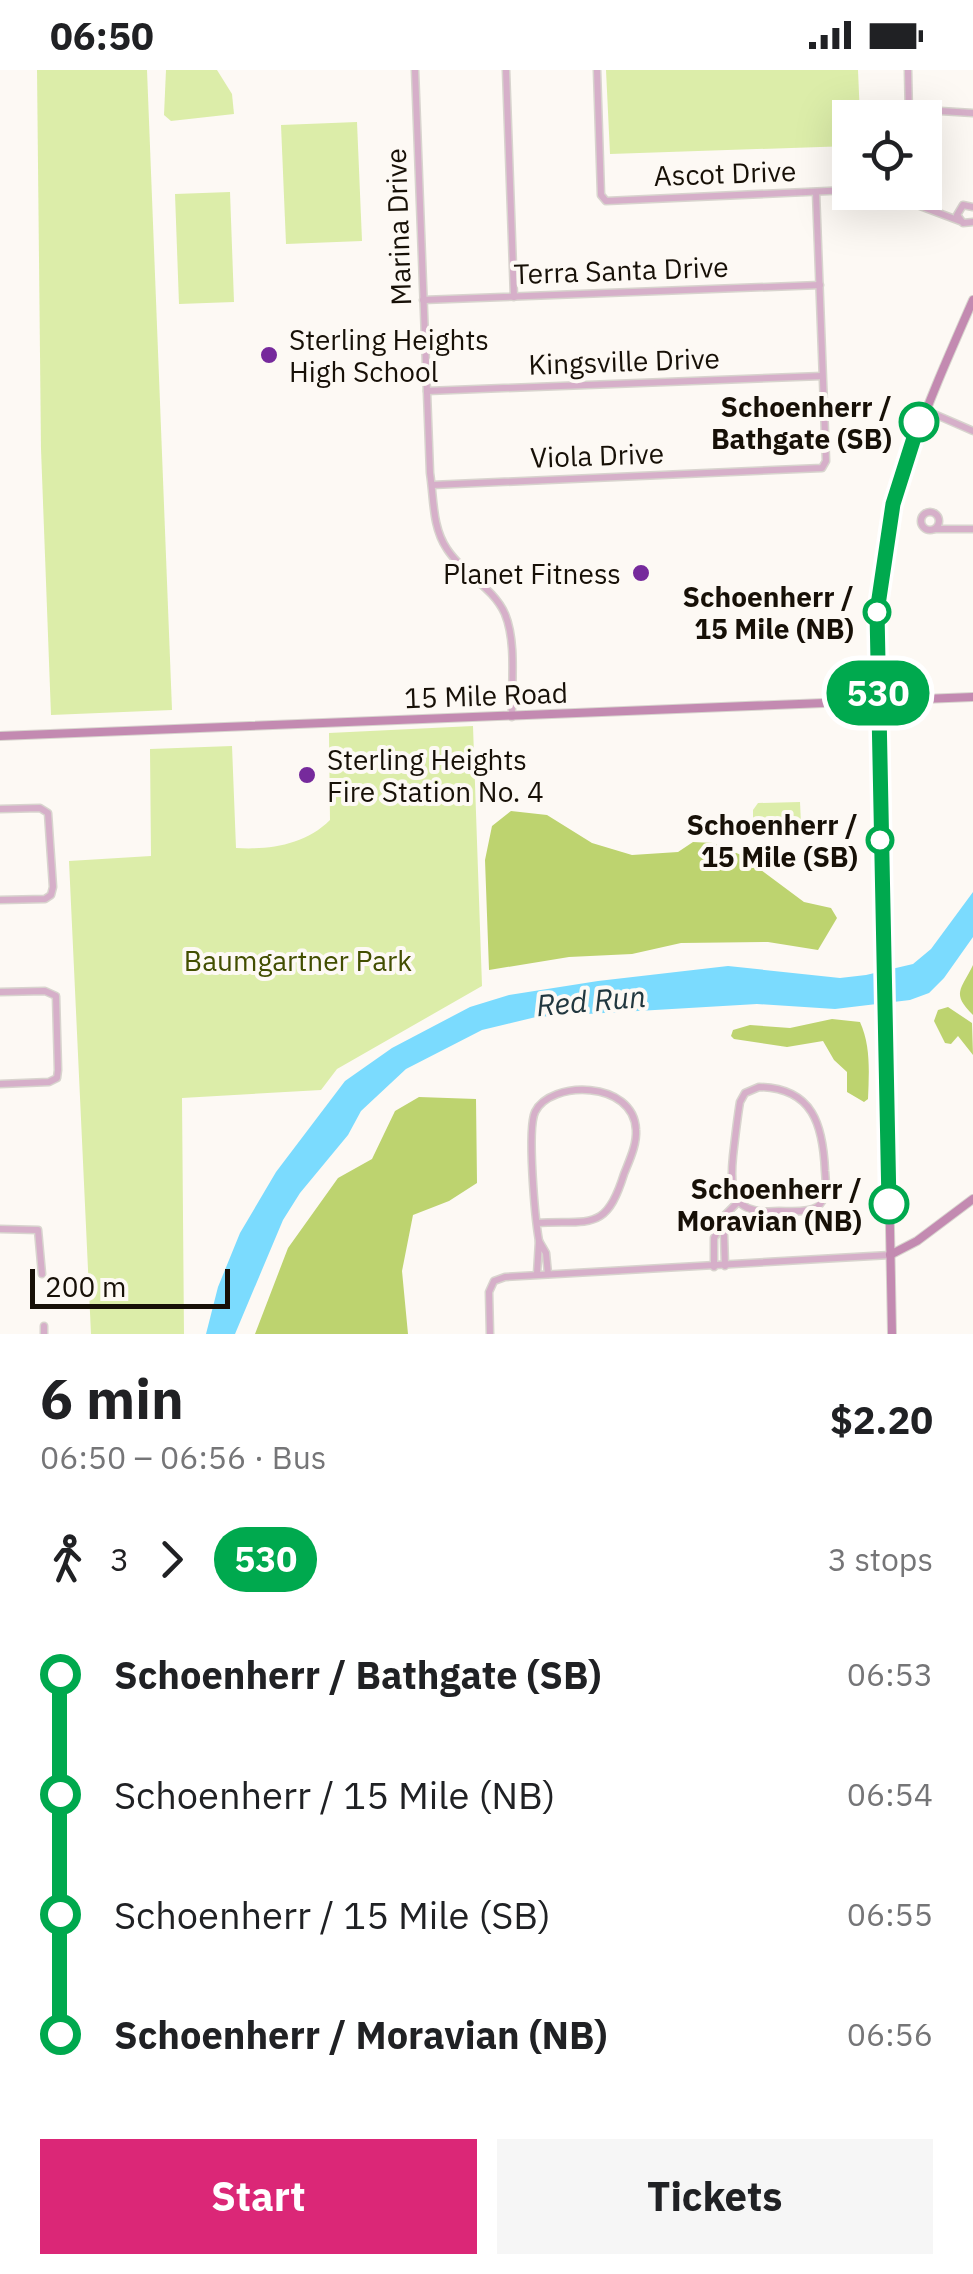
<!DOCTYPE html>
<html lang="en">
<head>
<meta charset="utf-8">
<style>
  body { margin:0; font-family:"IBM Plex Sans",sans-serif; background:#f6f6f6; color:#202124; height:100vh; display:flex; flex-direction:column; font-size:38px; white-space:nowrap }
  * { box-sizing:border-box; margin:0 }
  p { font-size:32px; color:#757577 }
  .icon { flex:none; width:55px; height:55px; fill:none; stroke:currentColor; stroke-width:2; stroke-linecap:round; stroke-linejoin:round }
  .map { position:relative; height:1264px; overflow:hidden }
  .panel { display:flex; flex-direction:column; background:#fff; flex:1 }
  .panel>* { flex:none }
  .badge { padding:0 20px; border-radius:32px; font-size:35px; line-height:65px }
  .fabs { position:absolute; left:832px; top:30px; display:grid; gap:20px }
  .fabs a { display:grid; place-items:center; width:110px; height:110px; border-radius:0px; background:#fff; box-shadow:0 10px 40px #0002; font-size:50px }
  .scale { position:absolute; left:30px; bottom:25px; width:200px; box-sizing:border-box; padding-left:10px; border:5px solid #171007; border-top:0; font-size:28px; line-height:35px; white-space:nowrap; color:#171007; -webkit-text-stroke:8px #fdf9f4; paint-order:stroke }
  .map>.badge { position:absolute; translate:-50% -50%; box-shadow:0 0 0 5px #fff }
  .legs { display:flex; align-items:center; gap:15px; height:110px; padding:0 40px; font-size:32px }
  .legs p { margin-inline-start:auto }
  .overview { display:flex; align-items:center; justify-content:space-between; height:170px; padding:0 40px }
  h1 { font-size:55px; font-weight:700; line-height:75px }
  .primary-button { display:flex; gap:20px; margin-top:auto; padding:20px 40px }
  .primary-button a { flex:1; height:115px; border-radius:0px; background:#db2777; color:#fff; font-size:40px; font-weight:700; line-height:115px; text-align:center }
  .primary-button a+a { background:#f6f6f6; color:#202124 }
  ul { padding:0 40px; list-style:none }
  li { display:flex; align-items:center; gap:35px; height:120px; font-size:38px }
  li i { display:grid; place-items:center; width:15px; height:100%; margin:0 12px; background:currentColor }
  li i::after { content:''; width:25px; height:25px; margin:-12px; border:8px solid; border-radius:50%; background:#fff }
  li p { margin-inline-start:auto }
  li:first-child i { background:linear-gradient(#0000 50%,currentColor 0) }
  li:last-child i { background:linear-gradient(currentColor 50%,#0000 0) }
  .status { display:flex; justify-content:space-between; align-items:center; height:70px; padding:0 50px; background:#fff; direction:ltr }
  .status svg { height:28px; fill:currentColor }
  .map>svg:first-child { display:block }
</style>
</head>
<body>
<div class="status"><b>06:50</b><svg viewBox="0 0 49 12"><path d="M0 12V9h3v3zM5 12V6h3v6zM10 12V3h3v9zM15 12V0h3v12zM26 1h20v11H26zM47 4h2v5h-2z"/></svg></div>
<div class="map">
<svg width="973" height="1264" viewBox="0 0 973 1264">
  <rect width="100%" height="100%" fill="#fdf9f4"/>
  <!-- green -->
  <g fill="#dceda9">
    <polygon points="37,0 147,0 172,640 51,645 41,379"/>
    <polygon points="166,0 217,0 232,24 234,44 171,51 164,45"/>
    <polygon points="606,0 858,0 860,47 850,48 850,76 610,84"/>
    <polygon points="357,52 362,171 286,174 281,55"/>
    <polygon points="230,122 234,232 179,234 175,124"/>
    <path d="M473,656l9,260 -145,83 -16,21 -139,8 2,236h-93l-22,-473 82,-5 -1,-107 82,-3 4,102c33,2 69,-3 94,-28l-1,-87z"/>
    <polygon points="800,732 801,754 753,753 753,740 758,733"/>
  </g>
  <!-- forest -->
  <g fill="#bdd36f">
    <polygon points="511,741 547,745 592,773 632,785 678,782 693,772 713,773 741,785 804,832 831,838 837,848 818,880 768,872 681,873 632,884 569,887 489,900 485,790 492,756"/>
    <path d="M973,895v50c-22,-22 -12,-25 0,-50z"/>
    <polygon points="948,937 972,953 973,985 958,966 951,974 945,973 934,951 938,940"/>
    <path d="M832,949l28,3c11,24 9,51 8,77l-4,3 -17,-10v-20l-13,-12 -11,-19 -36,6 -53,-8 -3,-3 2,-6 17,-5 40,3z"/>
    <polygon points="419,1027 476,1029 477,1113 449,1131 413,1145 402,1201 408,1264 255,1264 288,1178 338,1108 372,1089 395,1041"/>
  </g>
  <!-- water -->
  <polygon fill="#7bdbfe" points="973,822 973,867 944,908 929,923 910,930 835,939 757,934 536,947 482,960 406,999 361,1041 348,1065 300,1123 283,1150 235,1264 206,1264 218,1217 240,1163 276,1102 345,1011 392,978 470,937 509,925 598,911 728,896 840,908 866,905 913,894 931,879"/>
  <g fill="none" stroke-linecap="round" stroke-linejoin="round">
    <!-- street casing -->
    <g stroke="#d8d4ce" stroke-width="9">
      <g id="street">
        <path d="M415,0l15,403c4,26 2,54 17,76 16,25 46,38 58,65 12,29 6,72 7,103"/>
        <polyline points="506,0 514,227"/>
        <polyline points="597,0 601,125 606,131 850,120"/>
        <polyline points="908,0 909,48"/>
        <polyline points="908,39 973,43"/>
        <polyline points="883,122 960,151"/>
        <polyline points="973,137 963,135 957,145 963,153 973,152"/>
        <polyline points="423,230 820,215"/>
        <polyline points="427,321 822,306"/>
        <polyline points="925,340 973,361"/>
        <polyline points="432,415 822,398 826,391 816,122"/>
        <circle cx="930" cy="451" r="9"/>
        <polyline points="935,459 973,459"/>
        <polyline points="0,739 40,738 48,743 53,817 51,825 45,829 0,830"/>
        <polyline points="0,922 45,921 56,926 58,1000 57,1008 49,1012 0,1014"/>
        <path d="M759,1017c54,1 64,38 66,84 1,12 3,28 -8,36 -9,6 -27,4 -38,4 -45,4 -50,-15 -46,-55 2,-18 4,-36 7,-54l5,-9z"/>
        <path d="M537,1153c54,-3 69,9 87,-49 5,-13 13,-29 12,-44 -2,-50 -86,-50 -101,-18 -8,18 0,106 4,129"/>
        <polyline points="720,1157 724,1146 738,1132"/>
        <polyline points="0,1159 38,1160 42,1204"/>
        <polyline points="714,1197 714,1168 720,1157 724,1165 725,1196"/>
        <polyline points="537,1204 539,1171 546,1183 548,1204"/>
        <polyline points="44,1256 44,1264"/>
        <polyline points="490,1264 489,1222 494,1211 505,1207 890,1185"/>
      </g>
    </g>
    <!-- secondary casing -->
    <g stroke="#d8d4ce" stroke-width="10">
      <g id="secondary">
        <polyline points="0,666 973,627"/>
        <polyline points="890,1185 917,1171 973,1129"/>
        <path d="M892,1264l-14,-736c14,-116 49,-193 95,-298"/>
      </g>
    </g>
    <!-- street -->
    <use href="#street" stroke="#d6afc9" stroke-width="6"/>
    <!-- secondary -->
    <use href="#secondary" stroke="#c38ab1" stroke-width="8"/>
  </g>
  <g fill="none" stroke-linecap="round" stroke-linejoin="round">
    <!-- line-1 casing -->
    <g stroke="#fff" stroke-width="22">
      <polyline id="line-1" points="889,1134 877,542 893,434 919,352"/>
    </g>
    <!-- line-1 -->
    <use href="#line-1" stroke="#00a94e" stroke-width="15"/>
  </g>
  <!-- markers -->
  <g fill="#762a9c" stroke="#fdf9f4" stroke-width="4">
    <circle cx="269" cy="285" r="10"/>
    <circle cx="641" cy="503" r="10"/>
    <circle cx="307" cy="705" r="10"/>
  </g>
  <g fill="#fff" stroke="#00a94e" stroke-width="5">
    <circle cx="919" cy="352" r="18"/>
    <circle cx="877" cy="542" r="12"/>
    <circle cx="880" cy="770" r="12"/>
    <circle cx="889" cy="1134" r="18"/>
  </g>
  <g text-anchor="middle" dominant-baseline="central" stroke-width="8" stroke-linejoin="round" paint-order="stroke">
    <!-- street labels -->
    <g font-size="28" fill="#171007" stroke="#fdf9f4">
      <text transform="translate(725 103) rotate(-2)">Ascot Drive</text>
      <text transform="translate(398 157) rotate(-92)">Marina Drive</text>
      <text transform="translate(621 200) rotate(-2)">Terra Santa Drive</text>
      <text transform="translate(624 291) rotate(-2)">Kingsville Drive</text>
      <text transform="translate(597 385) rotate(-2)">Viola Drive</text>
      <text transform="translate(486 625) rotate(-2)">15 Mile Road</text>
    </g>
    <!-- poi labels -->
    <g font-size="28" fill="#171007" stroke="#fdf9f4" text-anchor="start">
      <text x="289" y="269">Sterling Heights<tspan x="289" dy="32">High School</tspan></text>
      <text x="621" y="503" text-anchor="end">Planet Fitness</text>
      <text x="327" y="689">Sterling Heights<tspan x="327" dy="32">Fire Station No. 4</tspan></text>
    </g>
    <!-- stop labels -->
    <g font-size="28" font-weight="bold" fill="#171007" stroke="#fdf9f4" text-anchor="end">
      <text x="892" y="336">Schoenherr /<tspan x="892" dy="32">Bathgate (SB)</tspan></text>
      <text x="854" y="526">Schoenherr /<tspan x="854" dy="32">15 Mile (NB)</tspan></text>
      <text x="858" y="754">Schoenherr /<tspan x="858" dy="32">15 Mile (SB)</tspan></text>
      <text x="862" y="1118">Schoenherr /<tspan x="862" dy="32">Moravian (NB)</tspan></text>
    </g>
    <!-- park labels -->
    <g font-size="28" fill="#424e00" stroke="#fdf9f4">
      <text x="298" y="890">Baumgartner Park</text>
    </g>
    <!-- water labels -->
    <g font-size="30" font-style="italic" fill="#21373f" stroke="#fdf9f4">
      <text transform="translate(591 930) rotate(-5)">Red Run</text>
    </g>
  </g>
</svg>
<div class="fabs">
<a><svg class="icon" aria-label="locate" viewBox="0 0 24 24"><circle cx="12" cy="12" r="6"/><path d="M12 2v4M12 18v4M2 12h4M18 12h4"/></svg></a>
</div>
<div class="scale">200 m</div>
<b class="badge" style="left:878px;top:623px;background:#00a94e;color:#fff">530</b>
</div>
<section class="panel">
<div class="overview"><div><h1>6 min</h1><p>06:50 – 06:56 · Bus</p></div><b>$2.20</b></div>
<div class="legs"><svg class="icon" aria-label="walk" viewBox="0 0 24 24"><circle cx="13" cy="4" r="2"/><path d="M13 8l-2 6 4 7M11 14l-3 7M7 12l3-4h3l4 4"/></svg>3<svg class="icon" aria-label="forward" viewBox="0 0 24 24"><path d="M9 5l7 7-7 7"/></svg><b class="badge" style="background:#00a94e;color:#fff">530</b><p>3 stops</p></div>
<ul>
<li><i style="color:#00a94e"></i><b>Schoenherr / Bathgate (SB)</b><p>06:53</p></li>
<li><i style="color:#00a94e"></i><span>Schoenherr / 15 Mile (NB)</span><p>06:54</p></li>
<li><i style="color:#00a94e"></i><span>Schoenherr / 15 Mile (SB)</span><p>06:55</p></li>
<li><i style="color:#00a94e"></i><b>Schoenherr / Moravian (NB)</b><p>06:56</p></li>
</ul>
<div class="primary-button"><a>Start</a><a>Tickets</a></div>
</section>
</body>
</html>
